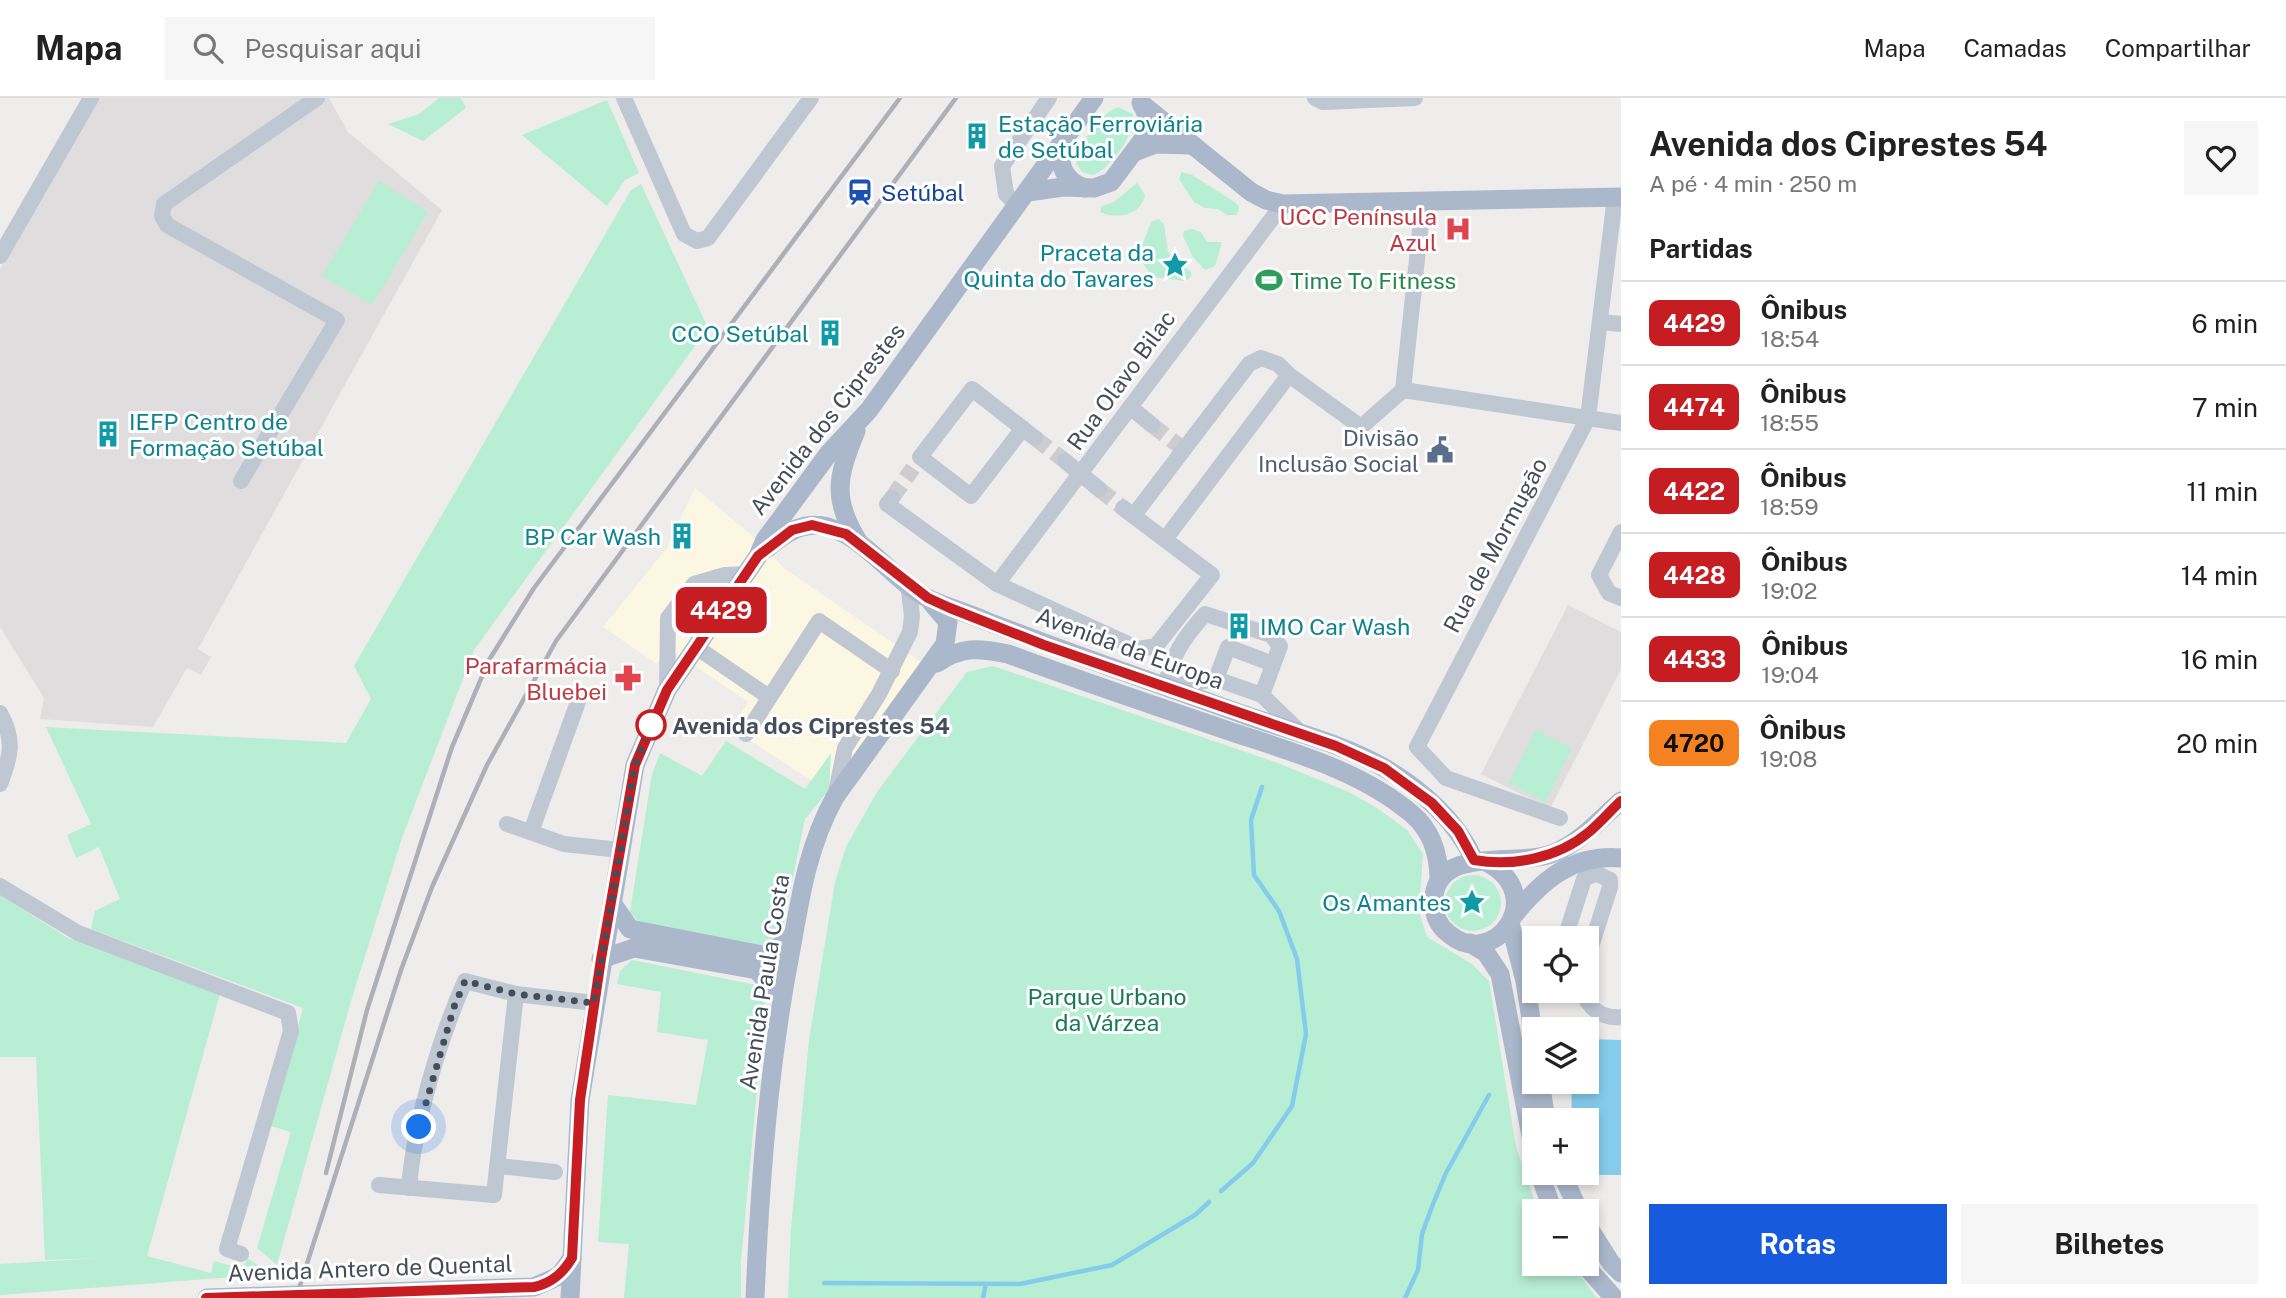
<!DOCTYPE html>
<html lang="pt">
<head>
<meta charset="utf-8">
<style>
  body { margin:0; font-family:"Public Sans",sans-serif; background:#f6f6f6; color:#222; height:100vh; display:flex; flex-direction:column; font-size:26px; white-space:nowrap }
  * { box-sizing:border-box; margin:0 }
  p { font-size:23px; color:#767676 }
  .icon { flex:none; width:38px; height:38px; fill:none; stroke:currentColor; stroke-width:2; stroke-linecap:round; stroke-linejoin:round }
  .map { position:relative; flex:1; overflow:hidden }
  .details { display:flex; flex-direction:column; background:#fff; width:665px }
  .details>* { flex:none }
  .badge { padding:0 14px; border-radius:10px; font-size:24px; line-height:46px }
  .fabs { position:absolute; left:1522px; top:828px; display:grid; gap:14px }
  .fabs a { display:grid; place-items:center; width:77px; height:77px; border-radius:0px; background:#fff; box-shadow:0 4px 10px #0003; font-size:35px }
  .you { position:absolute; width:35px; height:35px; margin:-18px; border:5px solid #fff; border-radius:50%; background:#1a73e8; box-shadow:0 0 0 10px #1a73e833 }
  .map>.badge { position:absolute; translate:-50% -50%; box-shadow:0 0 0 4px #fff }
  h2 { padding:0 28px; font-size:26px; line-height:63px }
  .round { display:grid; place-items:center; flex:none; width:74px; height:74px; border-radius:0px; background:#f6f6f6 }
  .headline { display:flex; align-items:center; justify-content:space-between; height:119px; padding:0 28px }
  h1 { font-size:33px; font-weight:700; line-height:52px }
  .button { display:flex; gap:14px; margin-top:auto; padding:14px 28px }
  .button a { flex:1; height:80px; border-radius:0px; background:#185add; color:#fff; font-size:28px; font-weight:700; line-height:80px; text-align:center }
  .button a+a { background:#f6f6f6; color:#222 }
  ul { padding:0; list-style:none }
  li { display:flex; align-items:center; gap:21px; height:84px; padding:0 28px; border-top:2px solid #e0e0e0 }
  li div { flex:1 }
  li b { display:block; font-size:26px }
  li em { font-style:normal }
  li .badge { min-width:77px; font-weight:700; text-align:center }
  header { display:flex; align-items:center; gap:42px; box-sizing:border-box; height:98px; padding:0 35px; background:#fff; border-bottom:2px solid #e0e0e0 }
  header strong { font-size:33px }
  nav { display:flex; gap:38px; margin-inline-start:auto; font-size:24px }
  .search { width:490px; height:63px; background:#f6f6f6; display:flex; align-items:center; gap:18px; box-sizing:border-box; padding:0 24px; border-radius:0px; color:#767676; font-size:26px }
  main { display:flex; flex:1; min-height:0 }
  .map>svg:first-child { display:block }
</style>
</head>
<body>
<header>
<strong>Mapa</strong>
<div class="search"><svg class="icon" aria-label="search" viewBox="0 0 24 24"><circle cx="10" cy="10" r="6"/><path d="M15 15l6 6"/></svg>Pesquisar aqui</div>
<nav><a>Mapa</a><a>Camadas</a><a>Compartilhar</a></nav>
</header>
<main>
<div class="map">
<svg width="1621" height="1200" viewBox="0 0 1621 1200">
  <rect width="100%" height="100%" fill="#efecec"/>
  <!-- commercial -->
  <polygon fill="#fbf7e3" points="695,390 755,440 785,471 930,570 842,688 812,683 731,630 748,604 667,549 657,566 603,529 666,451"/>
  <!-- education -->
  <g fill="#e0ddde">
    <polygon points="95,0 329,0 348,34 442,112 198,551 211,559 201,577 187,570 153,629 40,621 44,600 0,529 0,171"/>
    <polygon points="1568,507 1621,534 1621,571 1550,711 1481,676"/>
  </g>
  <!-- green -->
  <g fill="#b8eed3">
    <polygon points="439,0 461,0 466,10 423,43 388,26 419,16"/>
    <polygon points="607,2 639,75 625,82 607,108 522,37"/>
    <path d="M1118,9l15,7c6,16 -25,57 -40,61l-11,-3 -6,-9c0,-16 26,-51 42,-56z"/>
    <polygon points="1182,74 1192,77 1236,105 1239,108 1237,117 1227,117 1218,111 1205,110 1194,104 1179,81"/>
    <polygon points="379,83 428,114 372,207 322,178"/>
    <path d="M1137,85l8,12c-4,20 -28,25 -45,17l2,-6 12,-4z"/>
    <polygon points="641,86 708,230 474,552 402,740 351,903 277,1167 257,1150 291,1034 271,1028 303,910 91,831 95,813 120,801 99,749 76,760 67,737 91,726 46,629 346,645 371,601 354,568 631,92"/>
    <polygon points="1158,121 1164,126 1168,154 1177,161 1180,168 1191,173 1191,179 1185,183 1153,179 1138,159 1151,124"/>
    <polygon points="1192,131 1201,134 1207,144 1222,144 1215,168 1205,172 1193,159 1183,138 1184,133"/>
    <polygon points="993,568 1275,664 1349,694 1380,712 1407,732 1423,756 1419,814 1427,839 1472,866 1489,883 1516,1049 1538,1113 1535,1113 1535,1166 1571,1166 1597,1200 788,1200 791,1130 809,942 835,784 846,749 877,694 967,574"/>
    <polygon points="1536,632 1572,650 1545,704 1509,685"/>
    <polygon points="726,643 805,691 831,655 829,692 805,721 780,841 763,850 641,827 630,814 652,676 660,655 702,678"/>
    <circle cx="1473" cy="805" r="28"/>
    <polygon points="0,797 68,840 220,896 147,1158 211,1175 214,1163 243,1171 247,1160 271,1176 0,1197 0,1166 102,1160 45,1162 36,959 0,959"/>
    <polygon points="632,862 756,887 765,903 741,1164 741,1200 624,1200 629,1146 598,1144 608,997 696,1007 708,942 657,934 661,894 617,886 620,873"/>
  </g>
  <!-- water -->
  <polygon fill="#85ccec" points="1587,941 1621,942 1621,1077 1587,1077 1585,1075 1587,1022 1572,1022 1571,984 1587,984"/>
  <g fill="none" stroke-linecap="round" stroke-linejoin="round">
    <!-- stream -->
    <g stroke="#85ccec" stroke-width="4.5">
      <polyline points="1221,1093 1253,1065 1292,1008 1306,936 1297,861 1279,813 1254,777 1251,722 1262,689"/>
      <polyline points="824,1185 1020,1186 1112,1167 1195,1117 1209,1104"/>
      <polyline points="983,1200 986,1186"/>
      <polyline points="1405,1200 1418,1172 1422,1136 1433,1106 1446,1075 1489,997"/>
    </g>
    <!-- minor-tunnel -->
    <g stroke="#cdcccf" stroke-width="16" stroke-dasharray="16 8" stroke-linecap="butt">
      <polyline points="1152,327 1178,347"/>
      <polyline points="1035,340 1065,363"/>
      <polyline points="1099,391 1123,410"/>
      <polyline points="892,400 913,370"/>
    </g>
    <!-- minor -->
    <g stroke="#bfc7d2" stroke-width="16">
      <polyline points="624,0 684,136 697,143 708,140 811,0"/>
      <polyline points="1315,0 1323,4 1415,0"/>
      <polyline points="1018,108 1006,96 1002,68 1049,0"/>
      <polyline points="0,158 91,0"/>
      <polyline points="1600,224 1621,226"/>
      <polyline points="1289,277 1361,329 1403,292 1423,105"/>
      <polyline points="1403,292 1621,325"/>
      <polyline points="1130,309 1152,327"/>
      <polyline points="1023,330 971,398 920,359 972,291 1035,340"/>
      <polyline points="1065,363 1099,391"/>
      <polyline points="241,383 337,222 167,127 162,118 164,106 317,0"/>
      <polyline points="892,400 887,406 997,486 1139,551 1156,548 1212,477 1123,410"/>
      <polyline points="1134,417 1249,266 1261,260 1278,266 1289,277 1166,440"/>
      <polyline points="1621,434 1599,477 1609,495 1621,500"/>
      <polyline points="997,486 1283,106"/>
      <polyline points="696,549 769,599"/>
      <polyline points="1216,581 1228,549 1273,566"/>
      <polyline points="667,592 668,520 694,486 725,477 746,476"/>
      <path d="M1262,597l-46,-16 -50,8c2,-28 21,-53 39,-73l66,21 9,11 -18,49 39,38"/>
      <path d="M0,615c15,27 11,43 0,71"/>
      <polyline points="746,636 819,523 892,573"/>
      <polyline points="836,694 845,650 879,596 910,534 912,518 908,485"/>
      <polyline points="1560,720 1446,680 1417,649 1588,320 1615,99"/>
      <polyline points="507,726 564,746 620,752"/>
      <polyline points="531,734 579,601"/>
      <polyline points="0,788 78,835 288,915 291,933 227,1151 241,1156"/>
      <polyline points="1565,840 1584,781 1596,775 1610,782 1610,789 1587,861"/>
      <path d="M1582,892c6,18 20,29 39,27"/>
      <polyline points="498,1068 555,1074"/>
      <polyline points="379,1087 494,1097 516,896"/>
      <path d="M409,1090c5,-64 30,-148 56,-207l51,13 78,9"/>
    </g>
    <!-- major -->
    <g stroke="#abb8cc" stroke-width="19">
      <polyline points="1143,7 1251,94 1266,102 1283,106 1621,99"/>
      <path d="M1063,42c-6,22 -1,40 22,48"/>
      <polyline points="1134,54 1155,46 1191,47"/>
      <polyline points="1028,94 1063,89 1094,90 1111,84 1147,36 1149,21 1141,5"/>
      <path d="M856,333c-18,44 -25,67 2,110"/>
      <path d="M766,451c18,-15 37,-29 62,-22 42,13 65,55 103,73 18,8 37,13 55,21 85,33 172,63 259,94 45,16 96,28 138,52 38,22 74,54 91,93"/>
      <path d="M937,565c25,-17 42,-15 71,-9 73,27 147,52 221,77 63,21 131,39 183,83 20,17 27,41 27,66"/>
      <path d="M1488,765c62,34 5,108 -39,71 -12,-9 -17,-23 -15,-38 6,-51 83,-28 120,-43 28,-12 45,-33 67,-52"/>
      <polyline points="612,805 630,831 767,858 793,838"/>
      <path d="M1514,817c29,-36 59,-61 107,-57"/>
      <polyline points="1510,825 1525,883 1535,946"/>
      <polyline points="1470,845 1486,855 1500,876 1535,1059"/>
      <polyline points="601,861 634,850 757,872 781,900"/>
      <polyline points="1540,984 1546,1022"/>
      <polyline points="1539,1074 1553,1113"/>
      <polyline points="1561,1074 1579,1113"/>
      <polyline points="1587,1127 1611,1165 1621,1175"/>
      <polyline points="1584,1166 1614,1200"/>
      <polyline points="207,1200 534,1189 559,1178 572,1160"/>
      <polyline points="570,1200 580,1002 635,667 667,592 758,458 765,442 829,355 869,312 1094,0"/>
      <path d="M755,1200c5,-118 14,-238 37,-354 9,-52 17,-100 43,-147l110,-153 3,-22 -17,-20"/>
    </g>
    <!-- rail -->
    <g stroke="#aeb0b7" stroke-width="4.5">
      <polyline points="326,1075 367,912 452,649 489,562 534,490 900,0"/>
      <polyline points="296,1200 401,872 432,789 487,667 556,543 956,0"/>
    </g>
  </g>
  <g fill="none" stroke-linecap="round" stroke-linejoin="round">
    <!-- line casing -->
    <g stroke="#fff" stroke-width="16">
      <path id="line" d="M206,1200l328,-11c18,-4 29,-14 38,-29l8,-158 21,-141 34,-194 32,-75 91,-134 34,-26 20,-5 34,9 82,64 22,10 94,37 292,101 48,22 48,35 26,28 16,29c39,7 84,-2 115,-28 12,-10 21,-21 32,-31"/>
    </g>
    <!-- line -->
    <use href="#line" stroke="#c61d23" stroke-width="10"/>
    <!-- walk -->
    <polyline stroke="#444d59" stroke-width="7" stroke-dasharray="0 12.6" points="419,1029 454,909 465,883 516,896 594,905 635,667 651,627"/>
  </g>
  <!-- icons -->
  <defs>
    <g id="building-bare" transform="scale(2.1)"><path d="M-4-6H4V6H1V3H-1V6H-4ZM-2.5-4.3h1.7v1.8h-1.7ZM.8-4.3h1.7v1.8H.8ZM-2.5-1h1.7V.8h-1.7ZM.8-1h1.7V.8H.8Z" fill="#0f9aa8" stroke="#fff" stroke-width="2.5" paint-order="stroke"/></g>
    <g id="station-bare" transform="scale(2.1)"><path d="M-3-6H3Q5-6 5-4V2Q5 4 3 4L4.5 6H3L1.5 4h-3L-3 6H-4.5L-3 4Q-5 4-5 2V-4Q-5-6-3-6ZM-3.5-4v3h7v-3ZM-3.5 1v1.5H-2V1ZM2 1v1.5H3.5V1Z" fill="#1a4fb4" stroke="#fff" stroke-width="2.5" paint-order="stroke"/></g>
    <g id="hospital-bare" transform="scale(2.1)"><path d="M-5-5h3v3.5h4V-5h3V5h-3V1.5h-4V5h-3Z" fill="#e0444e" stroke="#fff" stroke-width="2.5" paint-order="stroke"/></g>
    <g id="sight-bare" transform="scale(2.1)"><path d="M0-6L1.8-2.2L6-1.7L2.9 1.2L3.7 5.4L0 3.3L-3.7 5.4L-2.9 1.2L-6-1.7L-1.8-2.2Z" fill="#0f9aa8" stroke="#fff" stroke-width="2.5" paint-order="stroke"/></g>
    <g id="stadium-bare" transform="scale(2.1)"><path d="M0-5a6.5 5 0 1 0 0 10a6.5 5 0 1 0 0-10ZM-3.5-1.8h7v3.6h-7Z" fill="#2e9e5b" stroke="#fff" stroke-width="2.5" paint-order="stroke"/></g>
    <g id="civic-bare" transform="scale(2.1)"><path d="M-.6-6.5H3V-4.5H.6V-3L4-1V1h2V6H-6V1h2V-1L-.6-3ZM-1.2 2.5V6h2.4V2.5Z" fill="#5c6f8a" stroke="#fff" stroke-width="2.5" paint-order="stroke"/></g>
    <g id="pharmacy-bare" transform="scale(2.1)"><path d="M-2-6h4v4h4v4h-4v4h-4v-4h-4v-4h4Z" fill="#e0444e" stroke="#fff" stroke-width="2.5" paint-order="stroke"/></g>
  </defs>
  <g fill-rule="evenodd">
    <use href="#building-bare" x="977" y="38"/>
    <use href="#station-bare" x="860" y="94"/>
    <use href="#hospital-bare" x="1458" y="131"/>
    <use href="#sight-bare" x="1175" y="167"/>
    <use href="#stadium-bare" x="1269" y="182"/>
    <use href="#building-bare" x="830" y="235"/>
    <use href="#building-bare" x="108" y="336"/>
    <use href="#civic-bare" x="1440" y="352"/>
    <use href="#building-bare" x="682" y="438"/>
    <use href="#building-bare" x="1239" y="528"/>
    <use href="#pharmacy-bare" x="628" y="580"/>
    <use href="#sight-bare" x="1472" y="804"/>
  </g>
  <!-- markers -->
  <circle fill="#fff" stroke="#c61d23" stroke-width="3.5" cx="651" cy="627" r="14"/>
  <g text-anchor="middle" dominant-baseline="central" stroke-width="6" stroke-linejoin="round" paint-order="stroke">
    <!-- culture labels -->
    <g font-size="23" fill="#0d838f" stroke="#fff" text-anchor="end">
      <text x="998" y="25" text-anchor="start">Estação Ferroviária<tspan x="998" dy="26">de Setúbal</tspan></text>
      <text x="1154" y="154">Praceta da<tspan x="1154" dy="26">Quinta do Tavares</tspan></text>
      <text x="809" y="235">CCO Setúbal</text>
      <text x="129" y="323" text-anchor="start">IEFP Centro de<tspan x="129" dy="26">Formação Setúbal</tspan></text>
      <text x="661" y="438">BP Car Wash</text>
      <text x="1260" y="528" text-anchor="start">IMO Car Wash</text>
      <text x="1451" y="804">Os Amantes</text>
    </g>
    <!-- transit labels -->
    <g font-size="23" fill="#164399" stroke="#fff" text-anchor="start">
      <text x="881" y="94">Setúbal</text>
    </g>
    <!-- health labels -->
    <g font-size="23" fill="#be3a42" stroke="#fff" text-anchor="end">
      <text x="1437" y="118">UCC Península<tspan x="1437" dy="26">Azul</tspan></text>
      <text x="607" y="567">Parafarmácia<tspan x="607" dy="26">Bluebei</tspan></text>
    </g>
    <!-- leisure labels -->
    <g font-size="23" fill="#27864d" stroke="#fff" text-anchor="start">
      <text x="1290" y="182">Time To Fitness</text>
    </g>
    <!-- street labels -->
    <g font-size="23" fill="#444d59" stroke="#fff">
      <text transform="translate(1121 282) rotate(-54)">Rua Olavo Bilac</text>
      <text transform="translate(827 321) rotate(-52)">Avenida dos Ciprestes</text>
      <text transform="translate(1495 447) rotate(-62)">Rua de Mormugão</text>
      <text transform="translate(1130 550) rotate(20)">Avenida da Europa</text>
      <text transform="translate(764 884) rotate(-81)">Avenida Paula Costa</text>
      <text transform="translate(370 1170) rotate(-2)">Avenida Antero de Quental</text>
    </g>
    <!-- service labels -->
    <g font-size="23" fill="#4e5e75" stroke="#fff" text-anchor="end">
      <text x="1419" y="339">Divisão<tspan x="1419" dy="26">Inclusão Social</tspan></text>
    </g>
    <!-- stop labels -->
    <g font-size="23" font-weight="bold" fill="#444d59" stroke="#fff" text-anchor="start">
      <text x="672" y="627">Avenida dos Ciprestes 54</text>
    </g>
    <!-- park labels -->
    <g font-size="23" fill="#167a52" stroke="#fff">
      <text x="1107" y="898">Parque Urbano<tspan x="1107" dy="26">da Várzea</tspan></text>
    </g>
  </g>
</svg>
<div class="fabs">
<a><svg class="icon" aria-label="locate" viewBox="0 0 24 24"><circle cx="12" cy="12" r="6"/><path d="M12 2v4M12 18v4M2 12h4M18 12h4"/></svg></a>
<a><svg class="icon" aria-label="layers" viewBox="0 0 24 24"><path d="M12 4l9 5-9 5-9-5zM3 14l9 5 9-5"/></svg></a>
<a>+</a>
<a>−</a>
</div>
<div class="you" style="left:419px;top:1029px"></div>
<b class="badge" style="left:721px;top:512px;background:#c61d23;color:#fff">4429</b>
</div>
<section class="details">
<div class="headline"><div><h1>Avenida dos Ciprestes 54</h1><p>A pé · 4 min · 250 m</p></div><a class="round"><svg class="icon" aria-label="heart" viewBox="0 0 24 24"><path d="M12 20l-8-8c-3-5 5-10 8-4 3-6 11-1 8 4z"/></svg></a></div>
<h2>Partidas</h2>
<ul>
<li><span class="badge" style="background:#c61d23;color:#fff">4429</span><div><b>Ônibus</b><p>18:54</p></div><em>6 min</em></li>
<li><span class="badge" style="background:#c61d23;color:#fff">4474</span><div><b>Ônibus</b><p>18:55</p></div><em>7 min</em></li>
<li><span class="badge" style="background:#c61d23;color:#fff">4422</span><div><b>Ônibus</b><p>18:59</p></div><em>11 min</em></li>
<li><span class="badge" style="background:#c61d23;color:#fff">4428</span><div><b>Ônibus</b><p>19:02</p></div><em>14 min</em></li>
<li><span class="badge" style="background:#c61d23;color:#fff">4433</span><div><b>Ônibus</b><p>19:04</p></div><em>16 min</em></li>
<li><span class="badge" style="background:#f58220;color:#111">4720</span><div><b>Ônibus</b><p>19:08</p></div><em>20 min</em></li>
</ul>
<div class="button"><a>Rotas</a><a>Bilhetes</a></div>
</section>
</main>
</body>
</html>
